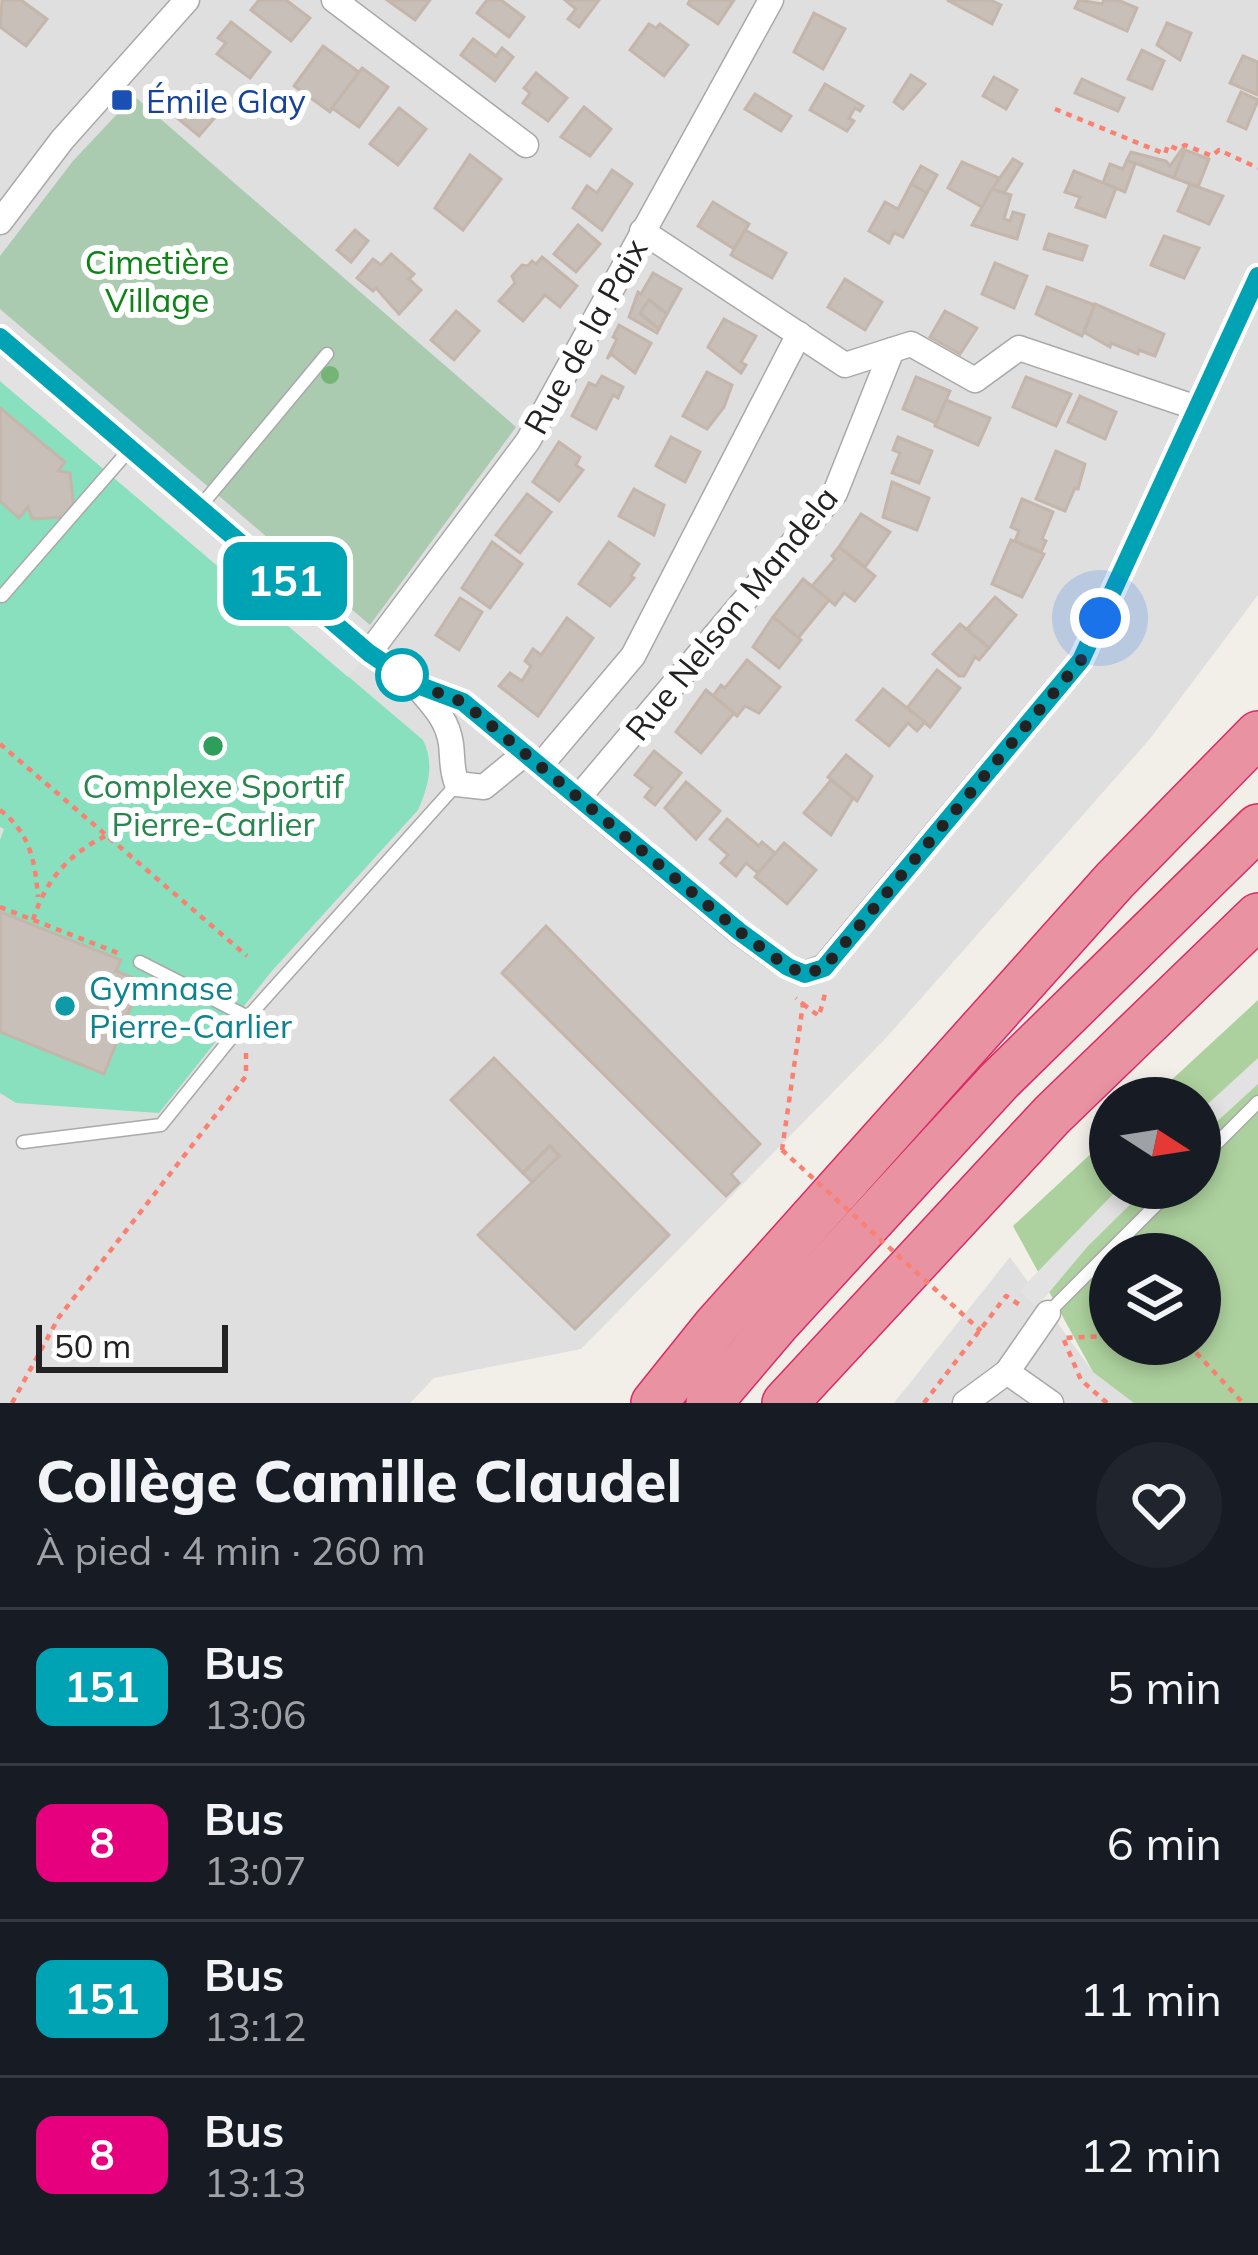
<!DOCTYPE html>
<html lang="fr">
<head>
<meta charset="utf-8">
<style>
  body { margin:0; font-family:Mulish,sans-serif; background:#20242c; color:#f1f3f6; height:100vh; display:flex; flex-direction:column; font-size:45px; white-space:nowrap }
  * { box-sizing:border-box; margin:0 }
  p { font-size:39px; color:#9ea1a6 }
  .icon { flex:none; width:66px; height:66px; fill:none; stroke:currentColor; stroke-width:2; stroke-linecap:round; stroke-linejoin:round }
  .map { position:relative; height:1403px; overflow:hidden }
  .sheet { display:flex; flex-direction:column; background:#171b24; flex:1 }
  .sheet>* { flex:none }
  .badge { padding:0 24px; border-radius:18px; font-size:42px; line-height:78px }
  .needle { width:78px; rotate:102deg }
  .buttons { position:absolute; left:1089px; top:1077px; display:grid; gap:24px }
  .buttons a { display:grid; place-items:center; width:132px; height:132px; border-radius:50%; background:#171b24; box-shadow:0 6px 18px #0003; font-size:60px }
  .scale { position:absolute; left:36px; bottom:30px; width:192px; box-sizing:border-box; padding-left:12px; border:6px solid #222; border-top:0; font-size:33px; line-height:42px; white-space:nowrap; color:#222; -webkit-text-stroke:9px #fff; paint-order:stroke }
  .you { position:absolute; width:60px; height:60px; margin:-30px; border:9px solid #fff; border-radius:50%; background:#1a73e8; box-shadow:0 0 0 18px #1a73e833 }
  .map>.badge { position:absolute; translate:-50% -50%; box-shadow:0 0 0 6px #fff }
  .round { display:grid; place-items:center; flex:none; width:126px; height:126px; border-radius:63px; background:#20242c }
  .summary { display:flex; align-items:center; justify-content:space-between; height:204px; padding:0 36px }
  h1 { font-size:57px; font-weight:800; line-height:90px }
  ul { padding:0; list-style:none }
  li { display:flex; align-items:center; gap:36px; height:156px; padding:0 36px; border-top:3px solid #363941 }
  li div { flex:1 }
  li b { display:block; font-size:45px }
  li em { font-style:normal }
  li .badge { min-width:132px; font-weight:700; text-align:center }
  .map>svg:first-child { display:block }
</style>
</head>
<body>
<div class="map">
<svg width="1258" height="1403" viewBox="0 0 1258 1403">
  <rect width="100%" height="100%" fill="#f2efe9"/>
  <!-- residential -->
  <g fill="#e0dfdf">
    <polygon points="0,0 1258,0 1258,595 1149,740 886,1038 581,1349 434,1378 410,1403 0,1403"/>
    <polygon points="1010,1257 1093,1372 1142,1403 894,1403"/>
  </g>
  <!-- forest -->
  <path fill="#add19e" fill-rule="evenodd" d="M1258,1000v403h-124l-41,-31 -80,-146 97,-90v52h90v-90h-48zM1110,1254h90v90h-90z"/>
  <!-- cemetery -->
  <polygon fill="#aacbaf" points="134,96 516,427 370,625 0,309 0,256 73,161"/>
  <!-- pitch -->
  <path fill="#88e0be" d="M0,381l423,359c12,24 5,47 -5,70l-147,162 -112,141 -143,-10 -16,-10v-253l4,-11 -4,-2z"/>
  <!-- parking -->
  <g fill="#e2e2e2">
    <polygon points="0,355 361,662 348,677 0,381"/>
    <polygon points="1258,1058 1258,1084 1200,1137 1200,1111"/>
    <polygon points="1119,1188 1147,1188 1087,1247 1037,1307 1019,1291"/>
  </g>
  <!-- building -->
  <g fill="#c7bfb8" stroke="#c4b6ab" stroke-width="3">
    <polygon points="2,0 21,0 47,19 26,46 0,27"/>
    <polygon points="259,0 286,0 310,18 291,41 251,10"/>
    <polygon points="387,0 430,0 415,20"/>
    <polygon points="487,0 501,0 524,17 509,37 477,13"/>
    <polygon points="565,0 599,0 579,27 568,19 576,9"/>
    <polygon points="690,0 734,0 718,24 688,4"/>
    <polygon points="947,0 990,0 1001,5 992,24"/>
    <polygon points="1079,0 1102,4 1104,0 1118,0 1137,8 1127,31 1075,8"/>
    <polygon points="814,13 845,29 823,69 794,52"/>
    <polygon points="231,22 270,52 250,78 217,54 226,43 218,38"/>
    <polygon points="1167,23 1191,33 1180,60 1157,45"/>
    <polygon points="649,24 656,28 660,24 688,45 664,76 630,50"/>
    <polygon points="473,39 496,56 502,48 513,57 495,81 461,55"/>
    <polygon points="323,46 359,72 330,112 294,86"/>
    <polygon points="1142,50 1164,61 1152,89 1128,79"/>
    <polygon points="1243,56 1258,62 1258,95 1230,83"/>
    <polygon points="362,68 388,87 359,127 332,108"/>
    <polygon points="536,73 567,98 548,121 523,103 530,93 524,88"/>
    <polygon points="911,75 925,84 903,109 894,102"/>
    <polygon points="994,77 1017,90 1006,109 983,96"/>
    <polygon points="1082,79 1124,98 1118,111 1075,93"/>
    <polygon points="825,84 863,106 860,111 855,108 849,118 854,121 847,131 810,110"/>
    <polygon points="200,85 225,106 199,136 175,116 185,104 181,100"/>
    <polygon points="1241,92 1258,100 1246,129 1228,121"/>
    <polygon points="755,94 791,116 781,131 745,109"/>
    <polygon points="584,107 611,129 590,156 561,137"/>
    <polygon points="399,108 426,129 398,165 370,144"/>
    <polygon points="1182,149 1185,150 1174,178 1127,160 1131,152 1166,161 1170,166"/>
    <polygon points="1185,150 1209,159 1198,187 1174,178"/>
    <polygon points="470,155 501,179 463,230 435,208"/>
    <polygon points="1013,159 1022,164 1004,193 992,189"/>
    <polygon points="1127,160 1135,164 1125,192 1103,183 1110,164 1123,169"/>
    <polygon points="962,162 999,178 982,207 948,188"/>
    <polygon points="921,166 937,175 927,193 911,184"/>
    <polygon points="612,170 632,184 602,230 573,208 587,186 597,193"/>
    <polygon points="1074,171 1116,188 1105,217 1076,207 1080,197 1065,192"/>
    <polygon points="911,184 927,193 903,237 894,233 889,243 869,231 885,202 898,209"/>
    <polygon points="1190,184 1223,196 1209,224 1178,211"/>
    <polygon points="992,189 1011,195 1004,219 1010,221 1013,212 1024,215 1017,239 972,225"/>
    <polygon points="713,202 749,224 734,249 698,226"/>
    <polygon points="578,225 600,244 576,272 554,254"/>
    <polygon points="355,230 368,241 351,262 337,250"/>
    <polygon points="745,230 786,253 772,278 731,255"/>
    <polygon points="1049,234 1087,246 1082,260 1044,249"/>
    <polygon points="1164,236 1199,248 1184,278 1151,265"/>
    <polygon points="391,254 414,274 409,279 421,290 399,314 376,288 373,291 357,278 373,259 381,265"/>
    <polygon points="542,257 577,286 560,307 545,295 523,321 499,301 515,283 512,276 522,265 528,266 532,261 536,264"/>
    <polygon points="995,263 1027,276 1014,308 982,294"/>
    <polygon points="653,273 681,289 667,314 649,300 640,313 659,329 657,333 629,317 638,292 641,294"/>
    <polygon points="845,279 882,302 865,330 828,307"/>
    <polygon points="1047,287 1095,305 1082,336 1036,314"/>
    <polygon points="649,300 667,314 659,329 640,313"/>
    <polygon points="1095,304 1164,334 1155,356 1139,350 1138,354 1111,343 1110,347 1084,332"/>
    <polygon points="456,311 479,331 454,360 431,340"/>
    <polygon points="945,311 977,328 960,354 930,337"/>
    <polygon points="724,319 756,336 741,362 746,365 741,373 708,347"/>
    <polygon points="619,325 651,343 635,373 611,354 607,359 617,339 613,337"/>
    <polygon points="707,372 732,385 724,407 707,429 683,416"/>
    <polygon points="602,376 623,387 618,398 613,395 596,429 572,416 589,383 596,386"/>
    <polygon points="916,377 950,391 936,423 903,409"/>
    <polygon points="1026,377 1071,394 1056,426 1013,407"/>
    <polygon points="1080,396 1116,412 1105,439 1068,422"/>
    <polygon points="946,400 990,418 978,445 935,426"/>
    <polygon points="0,408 65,462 58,471 70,473 74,510 68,517 32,519 28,507 19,518 0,501"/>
    <polygon points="671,437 700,452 685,482 656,466"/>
    <polygon points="898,437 932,451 919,483 892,473 900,453 893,450"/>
    <polygon points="559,442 580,457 576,465 583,470 559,501 533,482"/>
    <polygon points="1056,451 1085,464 1078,489 1075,488 1065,511 1036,499"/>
    <polygon points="892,482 929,498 917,530 883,517"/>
    <polygon points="634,489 664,505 654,535 619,516"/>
    <polygon points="527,494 551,512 520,553 496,535"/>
    <polygon points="1022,499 1053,512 1042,539 1046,541 1041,552 1015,541 1019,531 1011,527"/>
    <polygon points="861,514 890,532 865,567 839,547"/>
    <polygon points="1011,540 1044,554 1022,597 992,584"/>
    <polygon points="492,542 522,564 490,608 462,588"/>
    <polygon points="609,542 639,564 631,576 634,578 610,606 579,584"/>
    <polygon points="839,547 875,576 855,601 844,593 835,605 812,586 835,559 832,556"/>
    <polygon points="803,579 829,600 798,638 773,617"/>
    <polygon points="995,597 1016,615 989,648 967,629"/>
    <polygon points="460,598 482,612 459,650 436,635"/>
    <polygon points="773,617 801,640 779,668 753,647"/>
    <polygon points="567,618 593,638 538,716 499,686 510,673 522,681 531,666 525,661 533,649 541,655"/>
    <polygon points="960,624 989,648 979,660 975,657 964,676 959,676 933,654"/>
    <polygon points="747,660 780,687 759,713 745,706 737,716 713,696 721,685 725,688"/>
    <polygon points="937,670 960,688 930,727 907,708"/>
    <polygon points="883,689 925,722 917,731 908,723 889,746 857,720"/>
    <polygon points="706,690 734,713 701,753 676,732"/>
    <polygon points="654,751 681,773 655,805 645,797 652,788 635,775"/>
    <polygon points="846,755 872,776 857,801 828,777"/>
    <polygon points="831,780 853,798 831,835 804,813"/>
    <polygon points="686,782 720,811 696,839 665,808"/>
    <polygon points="727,819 759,846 762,842 775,853 758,873 746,863 736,876 721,863 728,855 710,839"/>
    <polygon points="784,843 816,870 787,904 755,877"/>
    <polygon points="0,912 121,960 116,971 141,981 104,1074 0,1032"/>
    <polygon points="546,926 760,1144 731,1174 739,1183 726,1196 502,973"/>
    <polygon points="494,1058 669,1235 575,1329 478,1235 559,1156 550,1146 523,1173 451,1100"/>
    <polygon points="550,1146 559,1156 532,1182 523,1173"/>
  </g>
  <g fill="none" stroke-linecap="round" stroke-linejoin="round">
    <!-- service casing -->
    <g stroke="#a9a9a9" stroke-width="15">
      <g id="service">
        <polyline points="199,508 327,354"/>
        <polyline points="2,596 130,449"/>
        <polyline points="140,962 248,1017 457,784"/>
        <polyline points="23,1142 161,1125 248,1017"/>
        <polyline points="1200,1160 1258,1102"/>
        <polyline points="1048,1313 1173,1188"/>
      </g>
    </g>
    <!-- minor casing -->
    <g stroke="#a9a9a9" stroke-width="27">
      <g id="minor">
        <polyline points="334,0 526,145"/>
        <polyline points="0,222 62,140 187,0"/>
        <polyline points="642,231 845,365 911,344 975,380 1019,348 1197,408"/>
        <polyline points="0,337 369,653 415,684 463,702 739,932 788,967 805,974 824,967 1081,660 1258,276"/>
        <polyline points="369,653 528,441 771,0"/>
        <path d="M420,690c14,16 28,31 31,54 2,16 0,25 6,40l27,3 39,-32"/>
        <polyline points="540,766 633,656 799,334"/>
        <polyline points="578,798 835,493 892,350"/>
        <polyline points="1007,1372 1051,1403"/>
        <polyline points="965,1403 1007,1372 1048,1313"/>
      </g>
    </g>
    <!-- motorway casing -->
    <g stroke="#dc2a67" stroke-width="48">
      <g id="motorway">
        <polyline points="654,1403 715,1327 1115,880 1258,734"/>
        <polyline points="709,1403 778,1322 999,1081 1258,827"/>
        <polyline points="785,1403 1052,1115 1258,916"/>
      </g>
    </g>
    <!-- path -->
    <g stroke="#fa8072" stroke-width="4.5" stroke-dasharray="6 6" stroke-linecap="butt">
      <polyline points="1055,109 1165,154 1168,145 1177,149 1185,145 1212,156 1219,150 1258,168"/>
      <polyline points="0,744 247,956"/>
      <path d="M0,810c30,23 35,50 38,87"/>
      <polyline points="0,907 123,955"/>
      <path d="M33,920c13,-41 36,-66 74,-85"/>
      <polyline points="803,1004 819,1016 825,994"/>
      <polyline points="782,1150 803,1004 796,998"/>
      <polyline points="1188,1344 1243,1403"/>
      <polyline points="12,1403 59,1317 246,1076 246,1053"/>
      <polyline points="924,1403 1006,1296 1023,1307"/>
      <polyline points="1107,1403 1081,1380 1063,1338 1110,1336"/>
    </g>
    <!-- service -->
    <use href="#service" stroke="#fff" stroke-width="12"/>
    <!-- minor -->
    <use href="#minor" stroke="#fff" stroke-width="24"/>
    <!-- motorway -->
    <use href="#motorway" stroke="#e892a2" stroke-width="45"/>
    <!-- path-bridge -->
    <polyline stroke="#fa8072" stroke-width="4.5" stroke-dasharray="6 6" stroke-linecap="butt" points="782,1150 981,1331"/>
  </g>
  <!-- trees -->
  <circle fill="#74b475" cx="330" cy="375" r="9"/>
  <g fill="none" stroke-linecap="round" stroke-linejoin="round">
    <!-- line casing -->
    <g stroke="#fff" stroke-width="27">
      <polyline id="line" points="0,337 369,653 415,684 463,702 740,932 788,967 805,974 824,968 1081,660 1258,276"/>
    </g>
    <!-- line -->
    <use href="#line" stroke="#00a3b4" stroke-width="18"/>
    <!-- walk -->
    <polyline stroke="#222" stroke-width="12" stroke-dasharray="0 21.6" points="402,675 392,668 415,684 463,702 740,932 788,967 805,974 824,968 1081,660 1100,618"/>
  </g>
  <!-- markers -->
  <rect fill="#1a4fb4" stroke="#fff" stroke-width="4.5" x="110" y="88" width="24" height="24" rx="6"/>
  <circle fill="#fff" stroke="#00a3b4" stroke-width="6" cx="402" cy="675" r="24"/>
  <circle fill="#2e9e5b" stroke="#fff" stroke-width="4.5" cx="213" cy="746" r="12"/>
  <circle fill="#0f9aa8" stroke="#fff" stroke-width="4.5" cx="65" cy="1006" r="12"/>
  <g text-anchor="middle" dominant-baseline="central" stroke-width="12" stroke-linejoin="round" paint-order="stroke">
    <!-- transit labels -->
    <g font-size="33" fill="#164399" stroke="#fff" text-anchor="start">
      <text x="146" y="100">Émile Glay</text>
    </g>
    <!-- park labels -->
    <g font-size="33" fill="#0c8416" stroke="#fff">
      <text x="157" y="261">Cimetière<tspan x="157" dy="38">Village</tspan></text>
    </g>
    <!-- street labels -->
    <g font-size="33" fill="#222" stroke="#fff">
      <text transform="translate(585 336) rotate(-61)">Rue de la Paix</text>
      <text transform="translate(731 613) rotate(-51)">Rue Nelson Mandela</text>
    </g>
    <!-- leisure labels -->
    <g font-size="33" fill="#27864d" stroke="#fff">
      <text x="213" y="785">Complexe Sportif<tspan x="213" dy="38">Pierre-Carlier</tspan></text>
    </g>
    <!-- culture labels -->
    <g font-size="33" fill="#0d838f" stroke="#fff" text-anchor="start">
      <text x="89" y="987">Gymnase<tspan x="89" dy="38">Pierre-Carlier</tspan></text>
    </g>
  </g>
</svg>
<div class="buttons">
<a><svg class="needle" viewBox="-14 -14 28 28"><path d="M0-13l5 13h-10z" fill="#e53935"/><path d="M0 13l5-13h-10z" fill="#9ea1a6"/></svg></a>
<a><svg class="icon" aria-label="layers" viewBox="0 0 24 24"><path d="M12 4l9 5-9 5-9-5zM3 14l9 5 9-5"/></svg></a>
</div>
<div class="scale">50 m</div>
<div class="you" style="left:1100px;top:618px"></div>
<b class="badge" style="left:285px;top:581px;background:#00a3b4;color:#fff">151</b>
</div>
<section class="sheet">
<div class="summary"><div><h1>Collège Camille Claudel</h1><p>À pied · 4 min · 260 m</p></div><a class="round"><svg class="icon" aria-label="heart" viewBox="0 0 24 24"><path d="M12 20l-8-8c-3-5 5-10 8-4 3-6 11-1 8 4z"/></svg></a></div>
<ul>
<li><span class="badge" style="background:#00a3b4;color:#fff">151</span><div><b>Bus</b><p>13:06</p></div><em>5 min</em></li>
<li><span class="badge" style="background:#e6007e;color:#fff">8</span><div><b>Bus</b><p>13:07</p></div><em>6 min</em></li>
<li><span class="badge" style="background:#00a3b4;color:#fff">151</span><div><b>Bus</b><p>13:12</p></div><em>11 min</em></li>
<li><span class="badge" style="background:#e6007e;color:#fff">8</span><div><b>Bus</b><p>13:13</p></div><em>12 min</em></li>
</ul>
</section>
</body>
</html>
